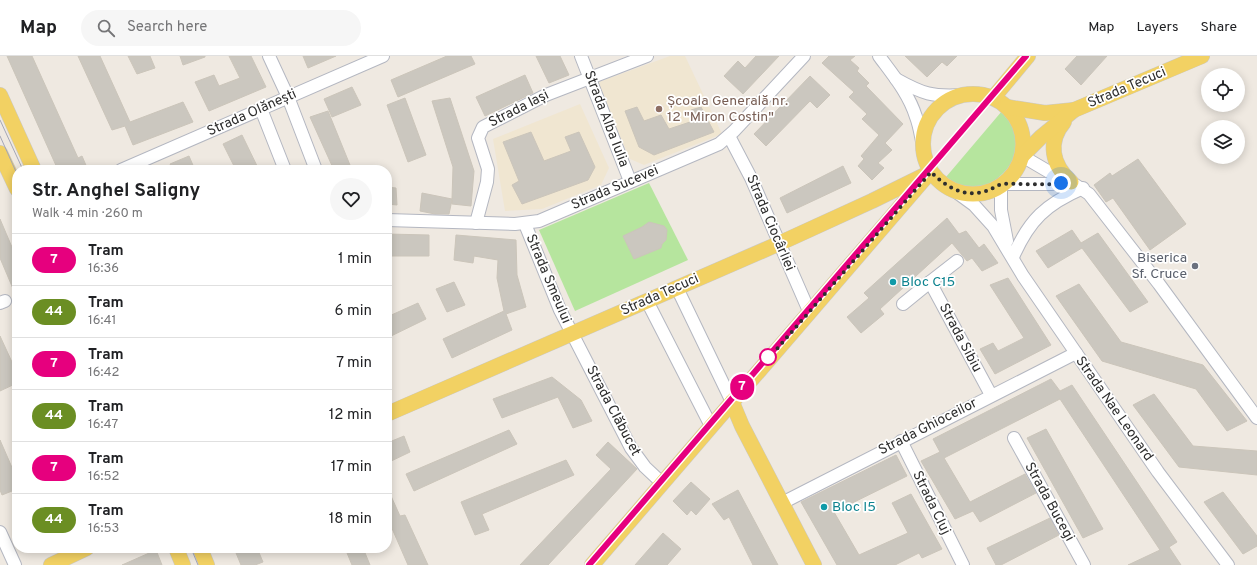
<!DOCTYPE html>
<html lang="en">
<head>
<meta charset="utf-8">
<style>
  body { margin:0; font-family:Overpass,sans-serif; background:#f6f6f6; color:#202124; height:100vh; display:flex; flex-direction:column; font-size:15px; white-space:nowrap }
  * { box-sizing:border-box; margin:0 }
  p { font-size:13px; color:#757577 }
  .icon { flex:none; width:22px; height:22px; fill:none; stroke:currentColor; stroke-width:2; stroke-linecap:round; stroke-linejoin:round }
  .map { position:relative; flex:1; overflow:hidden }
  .panel { position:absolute; left:12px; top:109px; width:380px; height:388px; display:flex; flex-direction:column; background:#fff; border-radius:16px; box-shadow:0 2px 10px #0003 }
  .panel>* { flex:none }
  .badge { padding:0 8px; border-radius:13px; font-size:14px; line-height:26px }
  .controls { position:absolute; left:1201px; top:12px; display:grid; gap:8px }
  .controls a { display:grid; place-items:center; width:44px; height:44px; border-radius:50%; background:#fff; box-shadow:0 2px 10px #0003; font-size:20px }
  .you { position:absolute; width:20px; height:20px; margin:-10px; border:3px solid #fff; border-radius:50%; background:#1a73e8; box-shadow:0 0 0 6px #1a73e833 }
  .map>.badge { position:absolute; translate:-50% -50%; box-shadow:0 0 0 2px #fff }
  .round { display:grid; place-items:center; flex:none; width:42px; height:42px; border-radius:21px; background:#f6f6f6 }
  .summary { display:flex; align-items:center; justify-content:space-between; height:68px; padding:0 20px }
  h1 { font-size:19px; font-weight:700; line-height:30px }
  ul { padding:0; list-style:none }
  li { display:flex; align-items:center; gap:12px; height:52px; padding:0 20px; border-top:1px solid #e0e0e0 }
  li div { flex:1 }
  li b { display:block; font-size:15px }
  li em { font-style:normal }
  li .badge { min-width:44px; font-weight:700; text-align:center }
  header { display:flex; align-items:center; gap:24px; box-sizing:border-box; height:56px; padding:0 20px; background:#fff; border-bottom:1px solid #e0e0e0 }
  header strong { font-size:19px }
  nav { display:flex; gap:22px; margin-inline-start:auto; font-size:14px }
  .search { width:280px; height:36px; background:#f6f6f6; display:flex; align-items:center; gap:10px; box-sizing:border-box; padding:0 14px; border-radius:22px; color:#757577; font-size:15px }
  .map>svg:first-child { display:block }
</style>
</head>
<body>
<header>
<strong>Map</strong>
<div class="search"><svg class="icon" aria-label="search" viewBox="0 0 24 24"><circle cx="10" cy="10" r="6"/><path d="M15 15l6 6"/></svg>Search here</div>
<nav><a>Map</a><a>Layers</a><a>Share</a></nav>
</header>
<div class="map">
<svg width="1257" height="509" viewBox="0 0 1257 509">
  <rect width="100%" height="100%" fill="#efe9e1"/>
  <!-- education -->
  <g fill="#f0e6d1">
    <polygon points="670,0 685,0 722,78 644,109 630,103 596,27"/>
    <polygon points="580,48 609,112 601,129 542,153 505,155 493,83"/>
  </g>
  <!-- green -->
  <g fill="#b6e59e">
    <path d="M1002,55c7,8 14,16 15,27 3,25 -23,52 -48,49 -8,-1 -16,-5 -23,-10z"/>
    <polygon points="649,127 688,204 575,255 539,174"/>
  </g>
  <!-- building -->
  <g fill="#cbc7bf" stroke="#cbc5ba">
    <polygon points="7,0 32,0 78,102 82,100 88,114 58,114"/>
    <polygon points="78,0 100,0 130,66 183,46 193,66 133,89 125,70 112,74"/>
    <polygon points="128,0 150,0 155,12 137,18"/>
    <polygon points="180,0 205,0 205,1 183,9"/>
    <polygon points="229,0 251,0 266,31 209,55 195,26 214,19 219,30 240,22"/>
    <polygon points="303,0 336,0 308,12"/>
    <polygon points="447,0 471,0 475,8 398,41 391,24"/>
    <polygon points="536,0 560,0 569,19 549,27"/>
    <polygon points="756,0 779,0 743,38 724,20 738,5 745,12"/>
    <polygon points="829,0 855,0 850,4 859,12 857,15 869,27 866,30 903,68 885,87 892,94 878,107 884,112 872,124 858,110 864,103 861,100 879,79 862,63 867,58 849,41 854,36 822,7"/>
    <polygon points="905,0 957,0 947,10 942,6 927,21"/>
    <polygon points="1077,0 1107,0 1081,29 1065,13"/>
    <polygon points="525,19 533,37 485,60 476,41"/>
    <polygon points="810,20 830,39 817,52 810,45 766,90 754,78"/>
    <polygon points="352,31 361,49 332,61 324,43"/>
    <polygon points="405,42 426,99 408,106 387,49"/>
    <polygon points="450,42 474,115 471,150 452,148 452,144 449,158 435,158 420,155 422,137 452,143 453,111 432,45"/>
    <polygon points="637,51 644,65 661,59 669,73 696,64 691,54 701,51 714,76 654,99 639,91 625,55"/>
    <polygon points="328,55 352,114 334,114 310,61"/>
    <polygon points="531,76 544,105 571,95 565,81 579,76 595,111 588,124 522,148 512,129 519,125 503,86"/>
    <polygon points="242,79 259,114 236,114 223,88"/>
    <polygon points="189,100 195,114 173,114 170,108"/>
    <polygon points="1138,103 1186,168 1150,194 1113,142 1106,146 1094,129 1110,117 1112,120"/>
    <polygon points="843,110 851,127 787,157 780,142"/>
    <polygon points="387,131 396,132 397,149 387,148"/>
    <polygon points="947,162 959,178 966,175 979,192 984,188 998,207 982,215 972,202 967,205 952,187 880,253 884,258 861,277 847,261 869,242 864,237"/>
    <polygon points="0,163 17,203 17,242 0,202"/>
    <polygon points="649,166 664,170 667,174 666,184 662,188 661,192 634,203 623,180 642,171"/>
    <polygon points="1072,174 1081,187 1098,177 1148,246 1130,256 1082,192 1048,212 1036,195"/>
    <polygon points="387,178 429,179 429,200 387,200"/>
    <polygon points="456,179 516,184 517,219 526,251 506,258 512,274 452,302 443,283 504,255 497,222 498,204 474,200 473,207 454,204"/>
    <polygon points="1008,222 1051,289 995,318 980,293 993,287 998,295 1024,282 990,229"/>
    <polygon points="454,226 465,249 447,256 436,233"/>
    <polygon points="1079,228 1121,286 1203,309 1247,365 1227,375 1196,333 1102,305 1056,240"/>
    <polygon points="418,247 426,263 387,282 387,261"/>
    <polygon points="0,280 17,317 17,327 0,335"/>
    <polygon points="552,321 581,344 592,365 573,372 558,341 502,362 493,343"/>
    <polygon points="1051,323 1060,335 1072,329 1177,486 1169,491 1181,509 1128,509 1160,494 1060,343 944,402 970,446 1025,418 1036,437 980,466 973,455 955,463 921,405 940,396 933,383"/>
    <polygon points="1154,338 1193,390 1257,395 1257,419 1179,411 1133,349"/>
    <polygon points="1046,373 1103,473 1083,482 1027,382"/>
    <polygon points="509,374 517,388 414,435 406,418"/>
    <polygon points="404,380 410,396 387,407 387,387"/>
    <polygon points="0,384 17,423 17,433 2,439 0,434"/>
    <polygon points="608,386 637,413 548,509 520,509 611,413 596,399"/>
    <polygon points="896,399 907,420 834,456 859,499 908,477 892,447 911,438 942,493 922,502 919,497 895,509 837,509 801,446"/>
    <polygon points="566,404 574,419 482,458 489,474 475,479 461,446"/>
    <polygon points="691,426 710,443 696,459 691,454 687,459 673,445"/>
    <polygon points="387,431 400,460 405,459 428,509 408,509 387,461"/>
    <polygon points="738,434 778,509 753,509 729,461 724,464 712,448"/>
    <polygon points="1223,436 1257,480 1257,490 1243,498 1204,446"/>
    <polygon points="1050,462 1059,479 1001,509 996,509 987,492"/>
    <polygon points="663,477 681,493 667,509 635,509"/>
    <polygon points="234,492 257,492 263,506 255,509 241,509"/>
    <polygon points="345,492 363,492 370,509 352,509"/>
    <polygon points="156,494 162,509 122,509"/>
  </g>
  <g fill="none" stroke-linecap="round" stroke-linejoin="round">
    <!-- minor casing -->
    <g stroke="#b4b7c1" stroke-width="14">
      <g id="minor">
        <polyline points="269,0 288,41 316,114"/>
        <polyline points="581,0 630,125"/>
        <path d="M879,0c14,19 30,38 37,61 4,10 5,22 8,33"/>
        <path d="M896,23c27,15 36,18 67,16"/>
        <polyline points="261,53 285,114"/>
        <polyline points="729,80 751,122 809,255"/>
        <polyline points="1022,100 1051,117 1071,126 1089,138 1159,228 1257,362"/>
        <polyline points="121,114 383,0"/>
        <polyline points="952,133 974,149 993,170 1023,220 1158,416 1228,509"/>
        <polyline points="387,164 515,168 539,165 719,88 734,75 804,0"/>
        <polyline points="476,167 487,126 488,113 478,82 483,71 546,39 647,0"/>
        <polyline points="525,168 560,254 631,392 645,411 662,427"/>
        <polyline points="1007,185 1001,154 1001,128 1051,128 1071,126"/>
        <path d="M1013,201c16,-37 33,-53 70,-69"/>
        <polyline points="957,205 930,226 991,339"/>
        <polyline points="677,232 732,346"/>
        <polyline points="647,245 711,370"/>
        <polyline points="0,247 5,245"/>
        <polyline points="903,248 930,226"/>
        <polyline points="1014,382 1084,509"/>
        <polyline points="901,385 963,509"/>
        <polyline points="782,447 1076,297"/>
        <polyline points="0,476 15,509"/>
      </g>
    </g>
    <!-- major casing -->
    <g stroke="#c9c9c9" stroke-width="16">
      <g id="major">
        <circle cx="973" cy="88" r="50"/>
        <polyline points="0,39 34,114"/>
        <polyline points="993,42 1028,0"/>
        <polyline points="1007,51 1045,57 1074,54"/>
        <path d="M1064,66c-17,20 -12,43 7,60"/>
        <polyline points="0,97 17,133"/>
        <polyline points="1022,100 1041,81 1074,54 1202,0"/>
        <polyline points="732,346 742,370 814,509"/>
        <polyline points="387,358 778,188 872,145 931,116"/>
        <polyline points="176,492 183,509"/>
        <polyline points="200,492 207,509"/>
        <polyline points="51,509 87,492"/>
        <polyline points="592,509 925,122"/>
      </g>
    </g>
    <!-- minor -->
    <use href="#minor" stroke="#fff" stroke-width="12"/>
    <!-- major -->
    <use href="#major" stroke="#f2d163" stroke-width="15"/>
    <!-- tram -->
    <g stroke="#a3a6b8" stroke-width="1">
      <polyline points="0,64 23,114"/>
      <polyline points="0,80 17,118"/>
      <polyline points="191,492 198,509"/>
      <polyline points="589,509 1026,0"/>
    </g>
  </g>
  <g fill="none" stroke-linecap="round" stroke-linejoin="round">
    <!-- line casing -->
    <g stroke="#fff" stroke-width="9">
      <polyline id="line" points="589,509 1026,0"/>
    </g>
    <!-- line -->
    <use href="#line" stroke="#e6007e" stroke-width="6"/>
    <!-- walk -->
    <path stroke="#2e2e2e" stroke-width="4" stroke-dasharray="0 7.2" d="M768,301l1,1 162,-186c15,15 33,26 55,19 5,-1 11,-6 16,-7 20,-1 39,2 59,-1"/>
  </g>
  <!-- markers -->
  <circle fill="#8d6e63" stroke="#fff" stroke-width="1.5" cx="659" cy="53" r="4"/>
  <circle fill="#6b7280" stroke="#fff" stroke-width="1.5" cx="1195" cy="210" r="4"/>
  <g fill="#0f9aa8" stroke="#fff" stroke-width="1.5">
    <circle cx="893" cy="226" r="4"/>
    <circle cx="824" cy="451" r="4"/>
  </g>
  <circle fill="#fff" stroke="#e6007e" stroke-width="2" cx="768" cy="301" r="8"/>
  <g text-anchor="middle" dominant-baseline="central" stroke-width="3.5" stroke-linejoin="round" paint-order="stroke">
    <!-- street labels -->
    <g font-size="14" fill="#2e2e2e" stroke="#fff">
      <text transform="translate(1127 32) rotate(-23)">Strada Tecuci</text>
      <text transform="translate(519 53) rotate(-27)">Strada Iași</text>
      <text transform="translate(252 57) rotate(-24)">Strada Olănești</text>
      <text transform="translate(606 63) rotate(69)">Strada Alba Iulia</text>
      <text transform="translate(615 132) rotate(-23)">Strada Sucevei</text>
      <text transform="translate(770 167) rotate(67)">Strada Ciocârliei</text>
      <text transform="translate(548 223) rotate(67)">Strada Smeului</text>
      <text transform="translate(660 239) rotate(-24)">Strada Tecuci</text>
      <text transform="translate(960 282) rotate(62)">Strada Sibiu</text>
      <text transform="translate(1114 353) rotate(55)">Strada Nae Leonard</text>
      <text transform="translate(613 355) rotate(62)">Strada Clăbucet</text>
      <text transform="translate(928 371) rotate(-27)">Strada Ghioceilor</text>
      <text transform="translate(1049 446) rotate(61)">Strada Bucegi</text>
      <text transform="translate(931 447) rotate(64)">Strada Cluj</text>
    </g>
    <!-- education labels -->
    <g font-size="14" fill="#785e54" stroke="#fff" text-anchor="start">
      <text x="667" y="45">Școala Generală nr.<tspan x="667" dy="16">12 "Miron Costin"</tspan></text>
    </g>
    <!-- worship labels -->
    <g font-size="14" fill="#5b616d" stroke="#fff" text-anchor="end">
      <text x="1187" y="202">Biserica<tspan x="1187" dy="16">Sf. Cruce</tspan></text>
    </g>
    <!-- culture labels -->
    <g font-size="14" fill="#0d838f" stroke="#fff" text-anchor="start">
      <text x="901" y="226">Bloc C15</text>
      <text x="832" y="451">Bloc I5</text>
    </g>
  </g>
</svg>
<div class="controls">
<a><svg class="icon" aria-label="locate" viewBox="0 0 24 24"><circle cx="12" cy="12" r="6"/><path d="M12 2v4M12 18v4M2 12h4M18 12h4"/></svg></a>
<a><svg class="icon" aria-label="layers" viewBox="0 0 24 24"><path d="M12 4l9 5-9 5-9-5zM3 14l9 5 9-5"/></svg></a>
</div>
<div class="you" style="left:1061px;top:127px"></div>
<b class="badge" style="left:742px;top:331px;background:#e6007e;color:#fff">7</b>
<section class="panel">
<div class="summary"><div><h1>Str. Anghel Saligny</h1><p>Walk · 4 min · 260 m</p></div><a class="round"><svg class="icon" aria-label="heart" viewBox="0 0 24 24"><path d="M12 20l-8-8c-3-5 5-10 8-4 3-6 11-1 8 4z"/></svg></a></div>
<ul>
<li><span class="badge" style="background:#e6007e;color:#fff">7</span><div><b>Tram</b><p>16:36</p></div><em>1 min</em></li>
<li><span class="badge" style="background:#6b8e23;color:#fff">44</span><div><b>Tram</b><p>16:41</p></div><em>6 min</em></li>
<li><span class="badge" style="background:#e6007e;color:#fff">7</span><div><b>Tram</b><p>16:42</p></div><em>7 min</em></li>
<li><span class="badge" style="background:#6b8e23;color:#fff">44</span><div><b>Tram</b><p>16:47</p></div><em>12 min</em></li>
<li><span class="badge" style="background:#e6007e;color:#fff">7</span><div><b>Tram</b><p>16:52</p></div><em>17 min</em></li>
<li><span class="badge" style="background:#6b8e23;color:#fff">44</span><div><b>Tram</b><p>16:53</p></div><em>18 min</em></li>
</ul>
</section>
</div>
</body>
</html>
